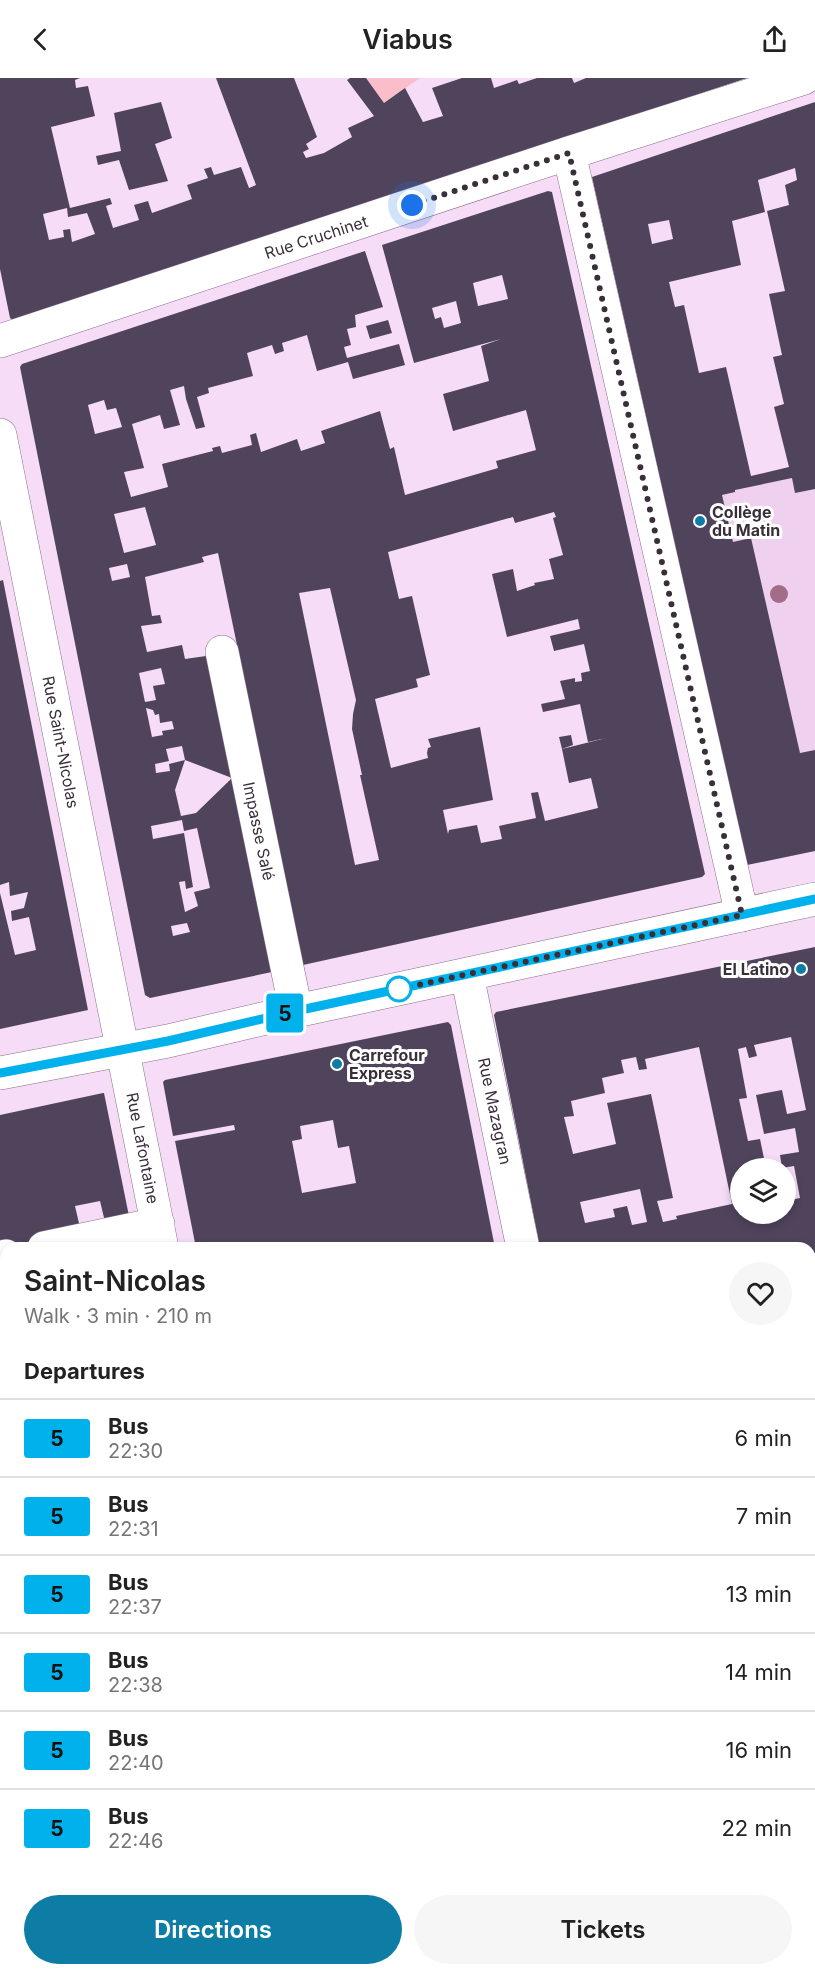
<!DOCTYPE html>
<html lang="en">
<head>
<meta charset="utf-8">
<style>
  body { margin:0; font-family:Inter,sans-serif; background:#f6f6f6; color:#222; height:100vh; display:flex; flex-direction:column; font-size:22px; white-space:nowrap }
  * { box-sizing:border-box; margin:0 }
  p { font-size:20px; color:#767676 }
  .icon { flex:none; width:33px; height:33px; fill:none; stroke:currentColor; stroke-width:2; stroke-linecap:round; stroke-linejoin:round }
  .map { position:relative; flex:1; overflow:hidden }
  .side { position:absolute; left:0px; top:1164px; width:816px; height:734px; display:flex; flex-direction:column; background:#fff; border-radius:18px 18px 0 0; box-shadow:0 3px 9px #0003 }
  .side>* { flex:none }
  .badge { padding:0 12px; border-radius:4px; font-size:21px; line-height:39px }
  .controls { position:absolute; left:730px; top:1080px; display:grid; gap:12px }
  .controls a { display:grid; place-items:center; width:66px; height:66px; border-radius:50%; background:#fff; box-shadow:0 3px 9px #0003; font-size:30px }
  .you { position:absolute; width:30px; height:30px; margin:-15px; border:4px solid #fff; border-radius:50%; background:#1a73e8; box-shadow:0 0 0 9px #1a73e833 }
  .map>.badge { position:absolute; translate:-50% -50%; box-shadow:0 0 0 3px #fff }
  h2 { padding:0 24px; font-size:22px; line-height:54px }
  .round { display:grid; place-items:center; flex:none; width:63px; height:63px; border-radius:32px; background:#f6f6f6 }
  .headline { display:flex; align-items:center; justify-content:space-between; height:102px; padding:0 24px }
  h1 { font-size:28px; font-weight:600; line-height:45px }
  .cta { display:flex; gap:12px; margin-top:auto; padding:12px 24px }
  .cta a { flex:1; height:69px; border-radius:36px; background:#0d7da6; color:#fff; font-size:24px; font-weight:600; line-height:69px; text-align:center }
  .cta a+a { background:#f6f6f6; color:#222 }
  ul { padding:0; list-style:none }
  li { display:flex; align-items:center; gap:18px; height:78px; padding:0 24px; border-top:2px solid #e0e0e0 }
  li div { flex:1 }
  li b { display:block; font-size:22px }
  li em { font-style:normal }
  li .badge { min-width:66px; font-weight:700; text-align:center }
  header { display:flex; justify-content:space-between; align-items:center; height:78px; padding:0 24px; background:#fff; font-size:27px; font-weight:600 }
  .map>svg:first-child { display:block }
</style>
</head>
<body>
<header><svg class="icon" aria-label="back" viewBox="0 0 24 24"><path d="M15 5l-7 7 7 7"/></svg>Viabus<svg class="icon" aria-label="share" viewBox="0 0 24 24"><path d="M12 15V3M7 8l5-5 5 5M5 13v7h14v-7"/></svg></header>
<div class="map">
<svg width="815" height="1897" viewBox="0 0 815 1897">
  <rect width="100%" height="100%" fill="#f6dcf6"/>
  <!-- built -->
  <polygon fill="#f0d0ef" points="815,383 815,773 747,787 663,418"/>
  <!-- green -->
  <polygon fill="#fabecb" points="366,0 420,0 384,25"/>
  <!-- building -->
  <g fill="#50445d" fill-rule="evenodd">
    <path d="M0,0h80l-5,2 1,8 12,-2 7,30 -44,11 19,81 40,-10 2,6 -6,2 7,22 26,-8 -5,-15 14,-4 4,12 40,-14 -5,-14 21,-7 -4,-9 7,-2 3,8 27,-8 8,21 7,-3 -40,-107h78l23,59 -11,7 3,5 -6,3 3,6 18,-5 28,-16 -4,-9 26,-12 -27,-36 3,-2h16l18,25 21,-15 18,34 20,-6 -11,-28 30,-10h29l3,10 23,-8 2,4 18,-6h35l2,5 12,-5h161l-732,243 -5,-3 -10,-49zM67,130l1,9 19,-4 8,21 -23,8 -2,-13 -7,1 1,7 -15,3 -6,-26z"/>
    <polygon points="161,24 172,60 155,66 168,103 129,112 119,82 98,87 96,78 121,73 114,35"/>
    <path d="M815,24v387l-20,4 -3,-15 -57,12v2l-13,3 11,47 18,-4 49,215 15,-3v101l-68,14 -155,-688zM795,90l2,12 -12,5 4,20 -22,6 18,80 -16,3 13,61 -9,2 11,47 -10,3 15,60 -38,9 -25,-109 -27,6 -15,-68 -9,2 -6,-25 72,-17 -9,-44 33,-9 -7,-32zM669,142l4,19 -21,5 -4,-20z"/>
    <path d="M548,113l4,1 153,682 -3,3 -399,88 -85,-412 -16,4 2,5 -59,15 7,39 8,-1 2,8 -21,3 6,26 35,-7 3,14 21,-3 26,122 -47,-18 -3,-14 -16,3 3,12 -14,3 1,9 14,-2 -1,-7 16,-4 -10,30 6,26 15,-3 36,-35 40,194 -122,26 -5,-3 -125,-628 2,-3 343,-113 18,56 -28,8 1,12 -9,2 4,16 -7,2 3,11 52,-14 6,21 -52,14 -5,-17 -31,9 -10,-36 -25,8 2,8 -9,3 -3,-9 -25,8 6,23 -45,12 1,5 -12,4 8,30 -9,2 -10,-30 -2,-13 -14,4 10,35 -16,4 -4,-14 -28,9 12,44 -20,4 7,25 37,-10 -6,-23 51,-13 -1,-3 8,-2 2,7 30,-8 -2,-10 6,-2 5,19 36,-13 4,12 24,-8 -4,-12 59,-20 10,38 4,-2 11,48 93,-27 -2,-7 40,-11 -10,-40 -73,21 -10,-37 46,-13 -8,-35 20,-7 -87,24 -32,-118zM502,197l6,24 -30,7 -5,-23zM456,223l5,22 -17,5 -3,-11 -6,2 -3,-11zM104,322l3,10 9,-2 6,19 -27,7 -7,-29zM145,429l11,38 -32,8 -10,-39zM554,434l2,5 -3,1 10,37 -14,4 5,20 -20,4 1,2 -18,6 -4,-22 -21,5 15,63 71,-18 2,10 -30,7 4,15 30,-7 6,27 -9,2 1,8 -7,1v-4l-15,3 5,18 -24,5 2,8 37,-8 8,38 18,-4 -44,11 7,34 22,-5 7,30 -53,13 -7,-29 -7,1 5,25 -37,8 3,13 -21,4 -4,-18 -28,5 -1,4 -5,-24 50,-10 -13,-73 -52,12 3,8 -3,1 -1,5 1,5 -37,10 -16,-69 43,-12 -2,-8 14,-4 -18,-79 -13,3 -11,-47 125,-35 2,6zM127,486l3,13 -18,4 -3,-13zM330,510l26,112 -3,14 -1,15 10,46h-2l19,85 -24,5 -56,-272zM161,590l4,16 -12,2 3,14 -11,2 -6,-29zM146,630l7,2 2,5 4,-1 1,9 12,-2 2,8 -12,2 1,4 -11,2zM182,742l2,11 13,-3 13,60 -16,4 4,14 -13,6 -6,-30 6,-1 1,8 7,-2 -9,-54 -31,6 -2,-13zM187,845l3,9 -17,4 -2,-10z"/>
    <polygon points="388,242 392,255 370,261 366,248"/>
    <polygon points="3,502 88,932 0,951 0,815 15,877 36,872 29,839 12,843 11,833 24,830 28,814 10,818 9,804 0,807 0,503"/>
    <polygon points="571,657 573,667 562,671 559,659"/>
    <path d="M815,869v306l-5,1v-6h-270l-46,-233 2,-3zM791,959l15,73 -19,4 -5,-24 -26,5 8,39 31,-6 4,24 -19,3 2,13 12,-2 6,32 -14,3v13h-45v-46h25l-6,-29 -12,2 -9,-42 8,-1 -9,-49 8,-2 3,11 8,-2 -3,-11zM699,969l33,157 -56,12 1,3 -14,3 -6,-21 16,-3 -22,-104 -44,9 9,41 -43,10 -9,-37 10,-1 -3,-15 34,-8 -3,-15 22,-5 -3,-13 15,-3 3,13 8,-1 -2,-10zM640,1111l7,33 -15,3 -5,-19 -14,3 2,8 -30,6 -5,-21z"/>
    <path d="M448,944l3,3 44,223h-299l-21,-107 60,-11 -1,-5 -61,11 -10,-54 2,-2zM333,1042l5,28 11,-2 7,37 -54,10 -10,-52 10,-2 -2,-13z"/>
    <polygon points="103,1015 104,1015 130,1143 106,1148 100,1123 75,1128 81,1154 0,1172 0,1037"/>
    <polygon points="6,1187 6,1331 0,1333 0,1188"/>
    <polygon points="815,1215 815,1287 811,1288 810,1216"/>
    <polygon points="815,1347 815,1375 813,1376 810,1363 810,1348"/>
    <polygon points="6,1438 6,1457 0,1459 0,1439"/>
    <polygon points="6,1479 6,1500 0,1501 0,1480"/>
    <polygon points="810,1487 815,1508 815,1527 810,1528"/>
    <polygon points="6,1559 6,1756 3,1757 6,1770 5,1881 0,1859 0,1560"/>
    <polygon points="815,1643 815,1663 810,1664 810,1644"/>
    <rect x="810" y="1680" width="5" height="28"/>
    <polygon points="815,1806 815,1897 684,1897 683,1892 810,1892 810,1807"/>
    <polygon points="7,1892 119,1892 120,1897 9,1897"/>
    <polygon points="133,1892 166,1892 167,1897 134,1897"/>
    <polygon points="207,1892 279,1892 280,1897 208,1897"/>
    <polygon points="339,1892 442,1892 442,1893 426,1895 426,1897 340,1897"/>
    <polygon points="451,1892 639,1892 640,1897 452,1897"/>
  </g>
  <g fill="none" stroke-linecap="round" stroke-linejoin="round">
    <!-- minor casing -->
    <g stroke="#877087" stroke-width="34">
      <g id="minor">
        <polyline points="569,75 742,837"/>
        <polyline points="0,263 569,75 804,0"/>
        <polyline points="0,357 162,1170"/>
        <polyline points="222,574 296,933"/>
        <polyline points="467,897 523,1170"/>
        <polyline points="44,1170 158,1146"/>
        <polyline points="0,1180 6,1178"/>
        <polyline points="810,1200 815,1199"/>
        <polyline points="0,1552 6,1551"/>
        <polyline points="306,1892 307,1897"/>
        <polyline points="664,1892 665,1897"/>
      </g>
    </g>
    <!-- major casing -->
    <g stroke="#877087" stroke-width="34">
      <polyline id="major" points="0,995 168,963 296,933 815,821"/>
    </g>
    <!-- minor -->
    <use href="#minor" stroke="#fff" stroke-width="33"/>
    <!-- major -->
    <use href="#major" stroke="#fff" stroke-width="33"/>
  </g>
  <!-- trees -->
  <circle fill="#a16d87" cx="779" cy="516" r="9"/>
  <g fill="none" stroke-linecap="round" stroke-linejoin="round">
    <!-- line casing -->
    <g stroke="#fff" stroke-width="14">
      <polyline id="line" points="0,995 168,963 296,933 815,821"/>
    </g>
    <!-- line -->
    <use href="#line" stroke="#00b1eb" stroke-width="9"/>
    <!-- walk -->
    <polyline stroke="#392f39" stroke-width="6" stroke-dasharray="0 10.8" points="399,911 742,837 569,75 412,127"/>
  </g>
  <!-- markers -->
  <g fill="#0d7da6" stroke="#fff" stroke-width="2">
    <circle cx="700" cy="443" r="6"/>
    <circle cx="801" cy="891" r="6"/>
    <circle cx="337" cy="986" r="6"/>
  </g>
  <circle fill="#fff" stroke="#00b1eb" stroke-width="3" cx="399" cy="911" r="12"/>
  <g text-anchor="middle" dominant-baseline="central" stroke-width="6" stroke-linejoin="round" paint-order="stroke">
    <!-- street labels -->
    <g font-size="16" fill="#392f39" stroke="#fff">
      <text transform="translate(316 159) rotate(-18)">Rue Cruchinet</text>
      <text transform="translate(61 664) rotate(79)">Rue Saint-Nicolas</text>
      <text transform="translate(259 753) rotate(78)">Impasse Salé</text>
      <text transform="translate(495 1033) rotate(78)">Rue Mazagran</text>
      <text transform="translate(143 1070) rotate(79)">Rue Lafontaine</text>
    </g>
    <!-- poi labels -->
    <g font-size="16" font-weight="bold" fill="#392f39" stroke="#fff" text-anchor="start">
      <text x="712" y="434">Collège<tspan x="712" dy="18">du Matin</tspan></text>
      <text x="789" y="891" text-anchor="end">El Latino</text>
      <text x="349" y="977">Carrefour<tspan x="349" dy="18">Express</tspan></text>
    </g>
  </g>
</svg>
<div class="controls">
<a><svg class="icon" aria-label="layers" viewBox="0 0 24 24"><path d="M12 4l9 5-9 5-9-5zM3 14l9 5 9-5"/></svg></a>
</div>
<div class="you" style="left:412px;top:127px"></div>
<b class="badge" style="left:285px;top:935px;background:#00b1eb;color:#111">5</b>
<section class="side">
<div class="headline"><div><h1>Saint-Nicolas</h1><p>Walk · 3 min · 210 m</p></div><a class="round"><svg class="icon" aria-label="heart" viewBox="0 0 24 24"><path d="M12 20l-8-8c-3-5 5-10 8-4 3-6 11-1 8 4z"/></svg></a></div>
<h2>Departures</h2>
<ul>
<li><span class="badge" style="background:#00b1eb;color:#111">5</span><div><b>Bus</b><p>22:30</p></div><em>6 min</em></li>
<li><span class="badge" style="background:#00b1eb;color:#111">5</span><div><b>Bus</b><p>22:31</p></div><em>7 min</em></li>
<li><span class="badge" style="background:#00b1eb;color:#111">5</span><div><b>Bus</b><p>22:37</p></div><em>13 min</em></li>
<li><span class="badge" style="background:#00b1eb;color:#111">5</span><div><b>Bus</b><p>22:38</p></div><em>14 min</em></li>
<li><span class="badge" style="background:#00b1eb;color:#111">5</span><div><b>Bus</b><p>22:40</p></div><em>16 min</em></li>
<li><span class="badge" style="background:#00b1eb;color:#111">5</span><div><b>Bus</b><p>22:46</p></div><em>22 min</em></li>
</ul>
<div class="cta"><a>Directions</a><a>Tickets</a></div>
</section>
</div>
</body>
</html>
